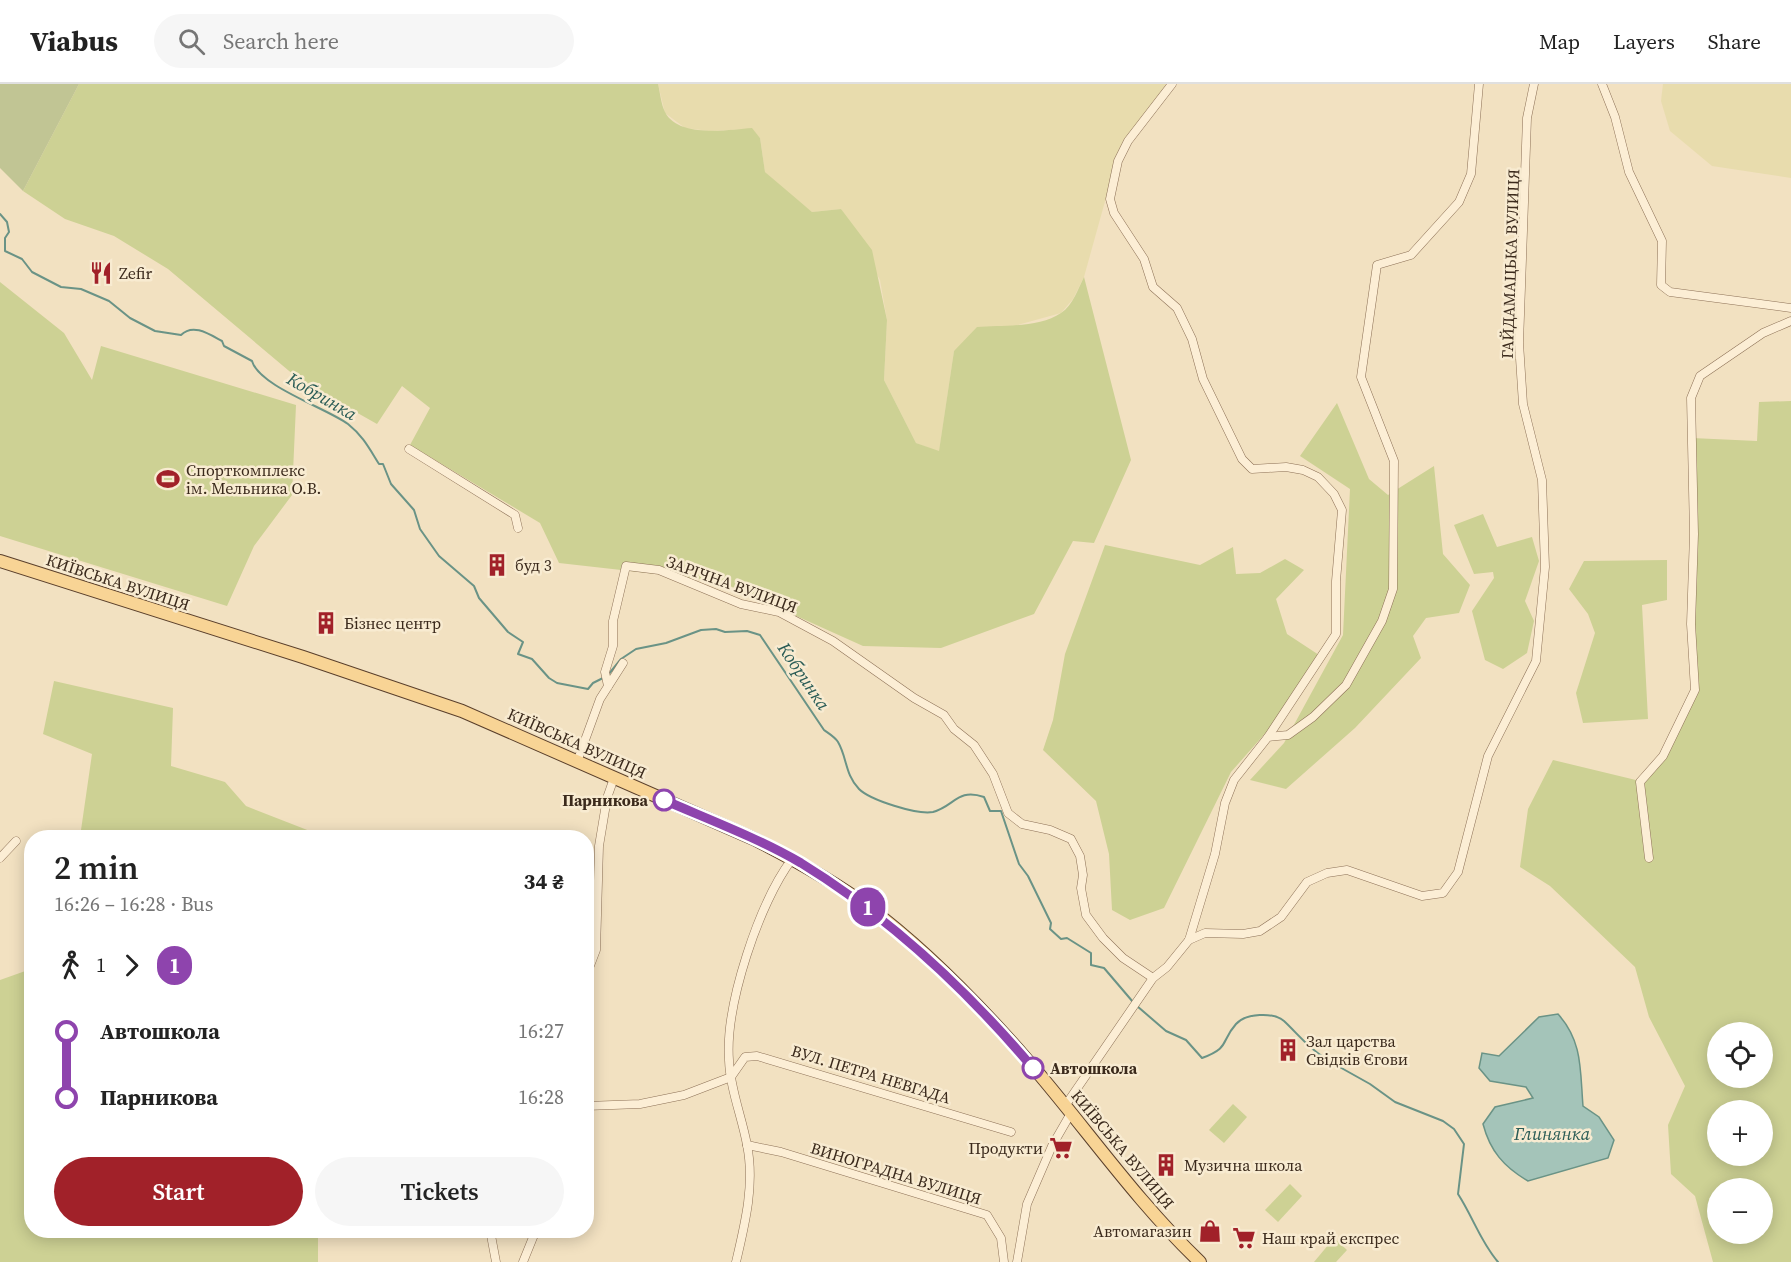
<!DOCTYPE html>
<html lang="en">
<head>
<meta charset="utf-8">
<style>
  body { margin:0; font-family:"Source Serif 4",serif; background:#f6f6f6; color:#222; height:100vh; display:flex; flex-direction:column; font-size:22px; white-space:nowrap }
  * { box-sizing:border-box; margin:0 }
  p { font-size:20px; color:#767676 }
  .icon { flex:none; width:33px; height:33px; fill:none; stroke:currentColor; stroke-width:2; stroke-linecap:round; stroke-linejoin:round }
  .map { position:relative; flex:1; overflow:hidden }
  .sheet { position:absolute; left:24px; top:746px; width:570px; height:408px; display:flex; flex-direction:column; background:#fff; border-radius:24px; box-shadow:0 3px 15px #0003 }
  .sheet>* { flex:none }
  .badge { padding:0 12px; border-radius:20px; font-size:21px; line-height:39px }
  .fabs { position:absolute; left:1707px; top:938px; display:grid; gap:12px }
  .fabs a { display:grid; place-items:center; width:66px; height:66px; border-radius:50%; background:#fff; box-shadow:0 3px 15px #0003; font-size:30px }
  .map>.badge { position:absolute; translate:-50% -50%; box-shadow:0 0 0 3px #fff }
  .legs { display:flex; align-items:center; gap:9px; height:66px; padding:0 30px; font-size:20px }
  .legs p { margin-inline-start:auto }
  .headline { display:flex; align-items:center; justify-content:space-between; height:102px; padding:0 30px }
  h1 { font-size:33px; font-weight:600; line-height:45px }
  .action { display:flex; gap:12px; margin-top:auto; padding:12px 30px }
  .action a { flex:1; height:69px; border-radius:36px; background:#a12129; color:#fff; font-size:24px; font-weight:600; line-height:69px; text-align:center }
  .action a+a { background:#f6f6f6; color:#222 }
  ul { padding:0 30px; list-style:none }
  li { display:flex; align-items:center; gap:21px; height:66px; font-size:22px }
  li i { display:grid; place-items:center; width:9px; height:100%; margin:0 8px; background:currentColor }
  li i::after { content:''; width:15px; height:15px; margin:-8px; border:4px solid; border-radius:50%; background:#fff }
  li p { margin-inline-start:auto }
  li:first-child i { background:linear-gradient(#0000 50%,currentColor 0) }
  li:last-child i { background:linear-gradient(currentColor 50%,#0000 0) }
  header { display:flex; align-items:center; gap:36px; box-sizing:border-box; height:84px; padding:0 30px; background:#fff; border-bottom:2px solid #e0e0e0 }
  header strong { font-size:28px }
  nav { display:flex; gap:33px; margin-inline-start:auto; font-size:21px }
  .search { width:420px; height:54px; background:#f6f6f6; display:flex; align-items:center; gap:15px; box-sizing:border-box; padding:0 21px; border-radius:33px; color:#767676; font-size:22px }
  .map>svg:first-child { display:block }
</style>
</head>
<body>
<header>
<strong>Viabus</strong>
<div class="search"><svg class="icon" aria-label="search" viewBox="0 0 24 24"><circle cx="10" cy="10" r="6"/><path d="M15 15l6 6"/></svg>Search here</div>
<nav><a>Map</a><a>Layers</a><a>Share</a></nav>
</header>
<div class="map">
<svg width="1791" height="1178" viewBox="0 0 1791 1178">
  <rect width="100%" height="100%" fill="#f2e1c1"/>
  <!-- farmland -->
  <g fill="#e8dcad">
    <polygon points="658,0 1166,0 1119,67 1084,193 1073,215 1061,229 1021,240 954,267 939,368 916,359 884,296 887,236 880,196 841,125 812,128 790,111 765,88 760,54 752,45 709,47 685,44 665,29"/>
    <polygon points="1663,0 1791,0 1791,94 1712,82 1670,47 1661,17"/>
  </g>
  <!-- green -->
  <g fill="#cdd194" fill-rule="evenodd">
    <path d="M79,0h579c2,8 3,20 7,28 13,26 63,18 87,16l8,10 5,34 47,40 29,-3 31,41 15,70 -3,60 32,63 23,8 15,-100 23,-24c25,-2 62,1 84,-14 12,-8 17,-24 23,-36l47,183 -37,83 -21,-2 -39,73 -93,34 -78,-2 -144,-65 -160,-18 -19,-40 -130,-78 20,-37 -28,-22 -25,38 -76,-43 -133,-112 -54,-33 -49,-17 -42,-28z"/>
    <polygon points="0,198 64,249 92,296 101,262 296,321 292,411 254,462 227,522 0,452"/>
    <path d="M1791,317v861h-78l-18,-66 -24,-22 -3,-49 17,-39 -36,-69 -14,-50 -85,-81 -30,-19 8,-58 25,-49 87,21 23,-25 32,-66 -3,-252 65,3 2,-39zM1718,948h44v45h-44zM1718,1026h44v45h-44zM1718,1104h44v45h-44z"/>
    <polygon points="1337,319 1369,395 1388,411 1434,382 1443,470 1470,501 1459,529 1426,534 1413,552 1421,574 1355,644 1286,705 1250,696 1284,659 1343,551 1350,405 1300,372"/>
    <polygon points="1483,430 1497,463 1532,453 1539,477 1525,517 1534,537 1527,569 1503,585 1485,576 1472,527 1494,494 1493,488 1474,490 1454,441"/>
    <polygon points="1105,461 1200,481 1233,463 1236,490 1260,489 1285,475 1304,486 1276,515 1287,550 1319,571 1269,645 1231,688 1164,824 1130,836 1112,826 1109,770 1096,717 1043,666 1053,636 1065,570"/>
    <polygon points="1667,476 1667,516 1642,521 1648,635 1583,639 1576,609 1595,549 1588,530 1569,505 1584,477"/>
    <polygon points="54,597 173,624 171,682 225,698 246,722 315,749 315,753 80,753 92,670 43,650"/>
    <polygon points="31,885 32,1146 318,1146 318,1178 0,1178 0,896"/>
    <polygon points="1233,1020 1247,1033 1224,1059 1209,1046"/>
    <polygon points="1290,1100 1302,1112 1278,1138 1265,1126"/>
    <polygon points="1334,1154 1347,1166 1336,1178 1314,1178"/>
  </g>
  <!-- cemetery -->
  <polygon fill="#c1c594" points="0,0 79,0 23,107 0,84"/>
  <!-- water -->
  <path fill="#a4c4b9" stroke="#6a9386" stroke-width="1.5" d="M1558,930c25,28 22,56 25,92l16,11 15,23 -6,18 -80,23c-24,-14 -38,-30 -45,-57l12,-17 38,-9 -7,-11 -36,-6 -11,-13 3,-15 17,3 40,-39z"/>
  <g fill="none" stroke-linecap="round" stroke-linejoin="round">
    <!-- stream -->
    <g stroke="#6a9386" stroke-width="2">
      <path d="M0,130l7,8 2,10 -4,6v13l17,8 10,13 29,15 20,2 28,12 21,17 25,13 26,4c12,-12 28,-1 41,6l2,5 28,15c7,25 74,47 96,63 15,12 21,24 31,40h4l8,20 23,26 6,19 19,27 35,30 5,12 29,34 15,10 -5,12 14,5 17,19 8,5 31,6 5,-6 10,-5"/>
      <path d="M608,591l13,-16 15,-10 30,-6 35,-13 15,-1 9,3 22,-1 13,4 64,95c4,3 11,7 14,12 9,15 7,33 21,47 11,11 58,26 74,23 22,-6 24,-24 51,-15l6,14h11l18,53 9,12 23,47 -1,6 11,10 6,-1 24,15v12l13,3 29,34"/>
      <path d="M1137,922l29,25 20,9 16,18c29,-11 18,-16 34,-34 10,-11 37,-12 48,-3 14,13 24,27 41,37"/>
      <path d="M1336,981l34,19 25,18 48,19 11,8 10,15 -6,50c15,23 22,47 40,68"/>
    </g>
    <!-- minor casing -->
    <g stroke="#8d7157" stroke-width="9">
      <g id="minor">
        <polyline points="1172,0 1128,57 1118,77 1110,115 1114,129 1144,175 1153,203 1177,224 1192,255 1203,295 1242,375 1252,385 1286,383 1303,386 1318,393 1334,410 1342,426 1336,497 1336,550 1268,653"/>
        <polyline points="1602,0 1615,33 1629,88 1662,157 1661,201 1670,208 1791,224"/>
        <polyline points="409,365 515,431 518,444"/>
        <polyline points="608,602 605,588 613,562 613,537 626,482 659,486 741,520 779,528 833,557 914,614 944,631 954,645 974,661 993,690 1008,729 1022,740 1050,746 1071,755 1080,772 1083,791 1081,804 1086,831 1103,854 1123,874 1153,894"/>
        <polyline points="577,678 600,615 623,579"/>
        <polyline points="0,774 16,757"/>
        <polyline points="1649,774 1640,698 1663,672 1695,606 1691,540 1694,450 1691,314 1700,292 1763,249 1791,237"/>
        <polyline points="586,851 596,850"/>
        <polyline points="1189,856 1205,849 1243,850 1260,847 1281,833 1307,798 1327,789 1347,786 1422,812 1443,809 1458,788 1488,672 1536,577 1545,483 1542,396 1523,320 1519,259 1527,34 1534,0"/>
        <polyline points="586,892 596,866 599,762 607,714 614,694"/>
        <polyline points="586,1022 640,1020 684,1011 731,993 745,973 757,972 1011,1048"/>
        <polyline points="1065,1022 1153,894 1167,883 1189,856 1215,770 1225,719 1234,696 1268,653 1288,651 1313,633 1346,601 1382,537 1393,505 1394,377 1361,293 1377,181 1411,171 1459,118 1471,90 1479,0"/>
        <polyline points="747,1061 781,1068 987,1131 1001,1154 1004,1178"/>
        <polyline points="490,1146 496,1178"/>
        <polyline points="523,1178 536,1146"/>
        <path d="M736,1178c9,-38 19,-78 11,-117 -5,-28 -17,-56 -18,-85 -4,-55 30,-157 63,-201"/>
        <polyline points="1017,1178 1027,1120 1052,1062 1071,1029"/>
      </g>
    </g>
    <!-- primary casing -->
    <g stroke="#5a3f2b" stroke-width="14">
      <path id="primary" d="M0,477l303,96 159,54 292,128c39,20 78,41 113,67 58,43 114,101 161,155 58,67 108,140 172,201"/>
    </g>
    <!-- minor -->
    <use href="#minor" stroke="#fceed5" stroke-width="8"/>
    <!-- primary -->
    <use href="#primary" stroke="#f8d495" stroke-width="12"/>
  </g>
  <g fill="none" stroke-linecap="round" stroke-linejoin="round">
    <!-- line-1 casing -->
    <g stroke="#fff" stroke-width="14">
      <path id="line-1" d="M664,716c46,20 94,38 137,63 88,54 165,126 232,205"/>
    </g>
    <!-- line-1 -->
    <use href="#line-1" stroke="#8e44ad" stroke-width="9"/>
  </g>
  <!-- icons -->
  <defs>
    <g id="restaurant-bare" transform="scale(1.8)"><path d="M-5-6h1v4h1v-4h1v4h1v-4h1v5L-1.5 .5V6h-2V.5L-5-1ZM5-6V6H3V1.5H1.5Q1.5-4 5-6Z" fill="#a12129" stroke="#f8ebd1" stroke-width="2.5" paint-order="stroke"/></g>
    <g id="stadium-bare" transform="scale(1.8)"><path d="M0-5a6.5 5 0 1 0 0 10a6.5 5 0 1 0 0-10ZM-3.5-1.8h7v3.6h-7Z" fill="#a12129" stroke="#f8ebd1" stroke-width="2.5" paint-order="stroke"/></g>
    <g id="building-bare" transform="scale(1.8)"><path d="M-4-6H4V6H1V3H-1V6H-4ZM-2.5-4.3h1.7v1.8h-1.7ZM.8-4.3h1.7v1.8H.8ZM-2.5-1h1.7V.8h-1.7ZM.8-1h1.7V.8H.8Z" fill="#a12129" stroke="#f8ebd1" stroke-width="2.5" paint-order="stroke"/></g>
    <g id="supermarket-bare" transform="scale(1.8)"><path d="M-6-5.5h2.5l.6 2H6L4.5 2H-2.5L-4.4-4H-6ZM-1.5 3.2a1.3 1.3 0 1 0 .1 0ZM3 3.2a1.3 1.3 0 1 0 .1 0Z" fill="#a12129" stroke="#f8ebd1" stroke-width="2.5" paint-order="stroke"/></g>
    <g id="shop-bare" transform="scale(1.8)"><path d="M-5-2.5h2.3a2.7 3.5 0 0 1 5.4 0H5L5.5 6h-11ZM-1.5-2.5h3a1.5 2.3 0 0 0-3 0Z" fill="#a12129" stroke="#f8ebd1" stroke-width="2.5" paint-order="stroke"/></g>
  </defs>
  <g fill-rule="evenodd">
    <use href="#restaurant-bare" x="101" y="189"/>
    <use href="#stadium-bare" x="168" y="395"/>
    <use href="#building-bare" x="497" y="481"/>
    <use href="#building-bare" x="326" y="539"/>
    <use href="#building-bare" x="1288" y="966"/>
    <use href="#supermarket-bare" x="1061" y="1064"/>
    <use href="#building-bare" x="1166" y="1081"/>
    <use href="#shop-bare" x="1210" y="1147"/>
    <use href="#supermarket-bare" x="1244" y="1154"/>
  </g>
  <!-- markers -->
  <g fill="#fff" stroke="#8e44ad" stroke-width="3">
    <circle cx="664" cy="716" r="10"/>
    <circle cx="1033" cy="984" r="10"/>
  </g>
  <g text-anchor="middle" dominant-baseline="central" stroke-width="5" stroke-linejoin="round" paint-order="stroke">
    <!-- street labels -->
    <g font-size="16" fill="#3b2a1c" stroke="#f8ebd1">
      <text transform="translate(1510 180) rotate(-88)">ГАЙДАМАЦЬКА ВУЛИЦЯ</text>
      <text transform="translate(118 498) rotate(18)">КИЇВСЬКА ВУЛИЦЯ</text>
      <text transform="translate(732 500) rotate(20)">ЗАРІЧНА ВУЛИЦЯ</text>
      <text transform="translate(577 659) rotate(24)">КИЇВСЬКА ВУЛИЦЯ</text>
      <text transform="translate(871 990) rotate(17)">ВУЛ. ПЕТРА НЕВГАДА</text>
      <text transform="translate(1123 1065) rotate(50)">КИЇВСЬКА ВУЛИЦЯ</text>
      <text transform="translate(896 1089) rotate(17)">ВИНОГРАДНА ВУЛИЦЯ</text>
    </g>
    <!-- poi labels -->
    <g font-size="16" fill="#3b2a1c" stroke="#f8ebd1" text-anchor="start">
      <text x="119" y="189">Zefir</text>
      <text x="186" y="386">Спорткомплекс<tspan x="186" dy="18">ім. Мельника О.В.</tspan></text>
      <text x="515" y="481">буд 3</text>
      <text x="344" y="539">Бізнес центр</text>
      <text x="1306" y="957">Зал царства<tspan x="1306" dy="18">Свідків Єгови</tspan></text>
      <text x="1043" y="1064" text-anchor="end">Продукти</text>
      <text x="1184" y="1081">Музична школа</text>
      <text x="1192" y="1147" text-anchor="end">Автомагазин</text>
      <text x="1262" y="1154">Наш край експрес</text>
    </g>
    <!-- stop labels -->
    <g font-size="16" font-weight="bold" fill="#3b2a1c" stroke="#f8ebd1" text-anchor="end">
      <text x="648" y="716">Парникова</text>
      <text x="1050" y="984" text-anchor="start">Автошкола</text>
    </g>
    <!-- water labels -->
    <g font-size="18" font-style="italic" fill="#2a5c56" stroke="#f8ebd1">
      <text transform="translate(322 312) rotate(30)">Кобринка</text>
      <text transform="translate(804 592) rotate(56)">Кобринка</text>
      <text x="1552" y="1049">Глинянка</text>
    </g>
  </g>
</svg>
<div class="fabs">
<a><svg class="icon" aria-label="locate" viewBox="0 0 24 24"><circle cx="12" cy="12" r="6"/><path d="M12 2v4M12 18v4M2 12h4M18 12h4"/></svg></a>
<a>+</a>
<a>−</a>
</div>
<b class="badge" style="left:868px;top:823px;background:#8e44ad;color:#fff">1</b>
<section class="sheet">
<div class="headline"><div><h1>2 min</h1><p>16:26 – 16:28 · Bus</p></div><b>34 ₴</b></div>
<div class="legs"><svg class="icon" aria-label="walk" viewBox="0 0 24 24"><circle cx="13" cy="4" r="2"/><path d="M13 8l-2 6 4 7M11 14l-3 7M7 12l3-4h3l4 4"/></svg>1<svg class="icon" aria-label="forward" viewBox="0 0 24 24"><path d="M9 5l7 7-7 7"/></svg><b class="badge" style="background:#8e44ad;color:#fff">1</b></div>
<ul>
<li><i style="color:#8e44ad"></i><b>Автошкола</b><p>16:27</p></li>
<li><i style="color:#8e44ad"></i><b>Парникова</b><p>16:28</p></li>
</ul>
<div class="action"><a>Start</a><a>Tickets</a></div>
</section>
</div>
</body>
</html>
